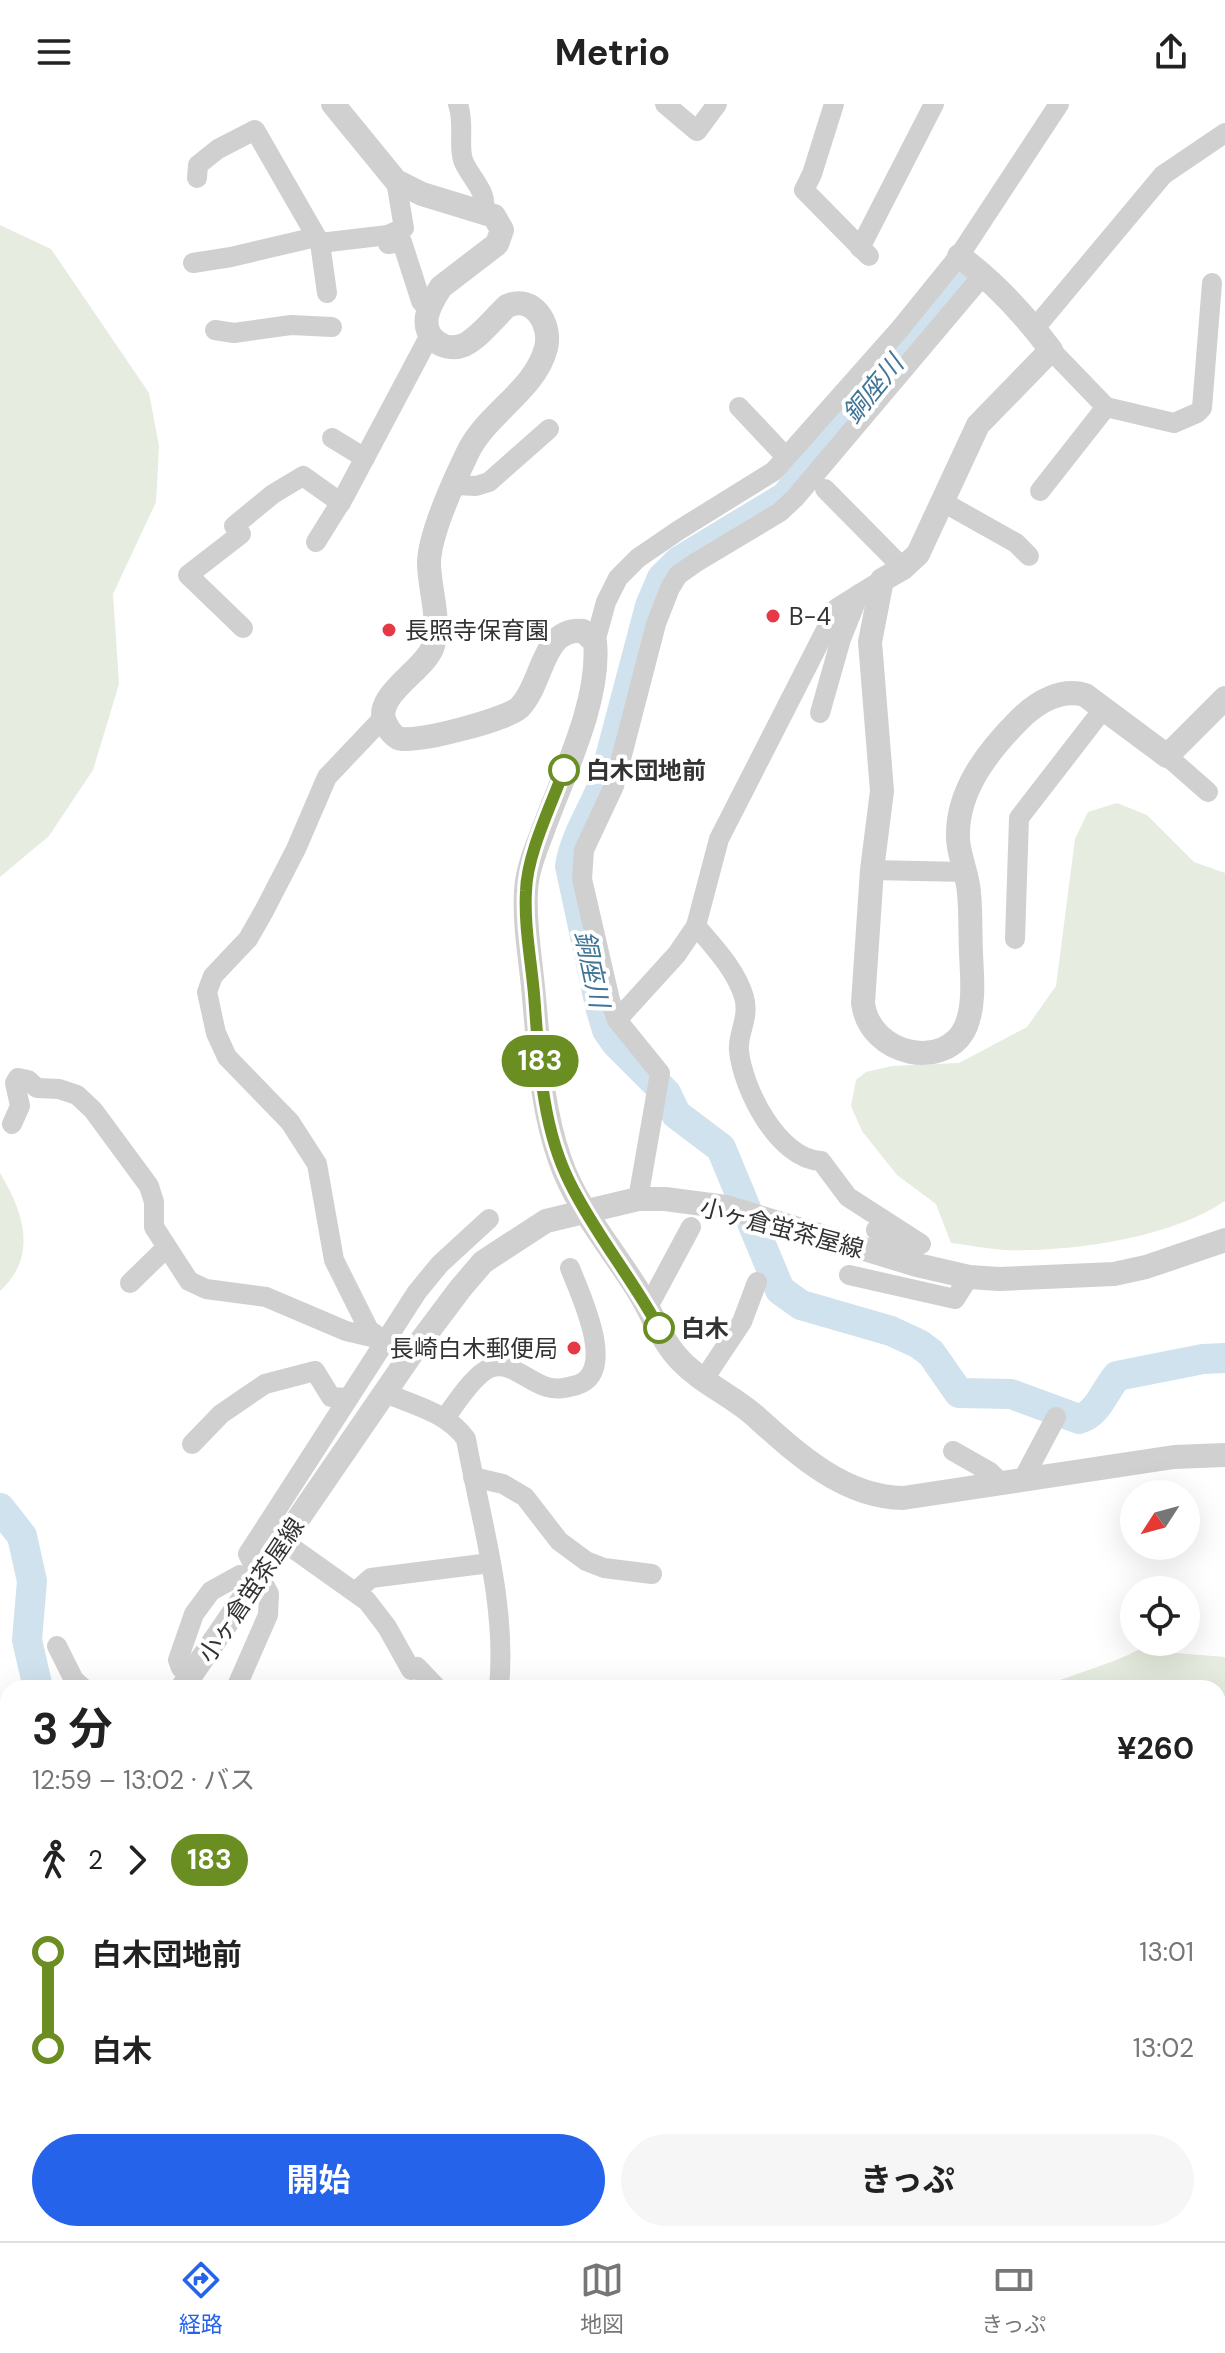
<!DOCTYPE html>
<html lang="ja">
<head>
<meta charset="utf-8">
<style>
  body { margin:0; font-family:"DM Sans","Noto Sans JP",sans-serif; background:#f6f6f6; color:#222; height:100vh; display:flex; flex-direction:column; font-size:30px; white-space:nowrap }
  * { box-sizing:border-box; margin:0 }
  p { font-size:26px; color:#767676 }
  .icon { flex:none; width:44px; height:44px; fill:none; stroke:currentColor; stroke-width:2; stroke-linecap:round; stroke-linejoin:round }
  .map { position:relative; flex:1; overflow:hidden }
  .drawer { position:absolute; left:0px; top:1576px; width:1226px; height:562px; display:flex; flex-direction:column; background:#fff; border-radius:24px 24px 0 0; box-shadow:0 8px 32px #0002 }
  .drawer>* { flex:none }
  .badge { padding:0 16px; border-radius:26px; font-size:28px; line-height:52px }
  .needle { width:52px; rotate:234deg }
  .tools { position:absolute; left:1120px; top:1376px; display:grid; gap:16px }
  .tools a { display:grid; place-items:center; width:80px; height:80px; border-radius:50%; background:#fff; box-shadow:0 8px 32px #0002; font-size:40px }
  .map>.badge { position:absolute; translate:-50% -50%; box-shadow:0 0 0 4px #fff }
  .legs { display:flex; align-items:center; gap:12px; height:88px; padding:0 32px; font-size:26px }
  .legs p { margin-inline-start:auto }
  .summary { display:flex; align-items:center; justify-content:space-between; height:136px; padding:0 32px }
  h1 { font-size:44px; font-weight:700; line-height:60px }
  .primary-button { display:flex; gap:16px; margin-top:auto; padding:16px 32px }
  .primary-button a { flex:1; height:92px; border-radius:48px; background:#2563eb; color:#fff; font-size:32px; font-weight:700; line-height:92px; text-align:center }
  .primary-button a+a { background:#f6f6f6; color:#222 }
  ul { padding:0 32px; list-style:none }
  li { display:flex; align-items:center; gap:28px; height:96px; font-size:30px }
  li i { display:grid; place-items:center; width:12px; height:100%; margin:0 10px; background:currentColor }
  li i::after { content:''; width:20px; height:20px; margin:-10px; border:6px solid; border-radius:50%; background:#fff }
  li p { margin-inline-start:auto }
  li:first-child i { background:linear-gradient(#0000 50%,currentColor 0) }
  li:last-child i { background:linear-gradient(currentColor 50%,#0000 0) }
  header { display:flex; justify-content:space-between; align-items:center; height:104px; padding:0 32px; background:#fff; font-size:36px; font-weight:700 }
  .tab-bar { display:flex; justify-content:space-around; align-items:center; height:112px; border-top:2px solid #e0e0e0; background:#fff; font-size:22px; color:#767676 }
  .tab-bar a { display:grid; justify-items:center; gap:4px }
  .tab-bar .on { color:#2563eb }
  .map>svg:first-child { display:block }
</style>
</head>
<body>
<header><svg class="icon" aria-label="menu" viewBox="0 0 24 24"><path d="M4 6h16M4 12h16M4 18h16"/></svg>Metrio<svg class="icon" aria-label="share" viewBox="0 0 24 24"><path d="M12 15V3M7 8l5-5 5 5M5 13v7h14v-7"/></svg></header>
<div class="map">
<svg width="1225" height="2137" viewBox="0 0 1225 2137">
  <rect width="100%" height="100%" fill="#fff"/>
  <!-- green -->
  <g fill="#e6ecdf">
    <polygon points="0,121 51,145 149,289 159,342 156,398 113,490 119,580 93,666 49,732 0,773"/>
    <path d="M1117,699l30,12 47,47 31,11v328c-54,37 -154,51 -219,49 -19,-1 -37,-5 -55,-7l-15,-39 -39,-29 -35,-44 -11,-25 5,-26 10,-8 26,-6 67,-3 68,-36 29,-41 19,-147 13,-27z"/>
    <path d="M0,1069c24,40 38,83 0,118z"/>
    <path d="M1138,1546l87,7v584h-236v-7h229v-546h-178c32,-14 67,-22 98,-38z"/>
    <polygon points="1,1965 8,1968 8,2130 94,2130 96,2137 0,2137"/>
  </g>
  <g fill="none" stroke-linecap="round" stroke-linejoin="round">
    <!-- river -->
    <g stroke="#cfe2ee" stroke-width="30">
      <path d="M965,174l-180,219 -106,64 -17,17 -12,28 -47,178c-11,28 -28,52 -33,82l31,144 6,20 9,13 50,50 10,21 45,34 59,142 21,15 90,26 28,13 12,9 28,40 52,1 68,25c19,-5 26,-29 38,-43l86,-17 22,-1"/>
      <polyline points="0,1404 22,1432 32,1477 27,1536 38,1584"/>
    </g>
    <!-- minor -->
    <g stroke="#d0d0d0" stroke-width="20">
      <path d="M458,0c7,21 0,39 5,56 6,17 27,33 20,52"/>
      <polyline points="665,0 697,27 717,0"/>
      <polyline points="834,0 812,70 804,86 869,152"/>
      <polyline points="197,74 198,61 218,45 255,26 320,139 327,189"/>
      <polyline points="320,139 388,131 404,124 396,77"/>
      <polyline points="388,140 402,138 421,197 429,206"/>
      <polyline points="860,144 934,0"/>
      <polyline points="193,159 231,153 316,133"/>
      <polyline points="1035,224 1163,71 1225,29"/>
      <polyline points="215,226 234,229 291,221 332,223"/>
      <polyline points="1051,246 1106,303 1174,319 1197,309 1202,304 1212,179"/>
      <polyline points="739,303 786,353"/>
      <polyline points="332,334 365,354"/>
      <polyline points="455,381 476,382 489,378 549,325"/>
      <polyline points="825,385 903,464"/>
      <polyline points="1040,387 1106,303"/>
      <polyline points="943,398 1016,439 1029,452"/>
      <polyline points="316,438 344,393 430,231"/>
      <polyline points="243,524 188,471 241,430 234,422 273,390 303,372 341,399"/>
      <polyline points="595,538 606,498 618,474 638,454 679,426 774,367 899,226 959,152 1059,0"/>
      <polyline points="820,609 841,535 859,490"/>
      <polyline points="383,614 327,673 296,745 264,807 248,835 213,872 207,888 216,929 227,953 290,1018 317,1060 334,1156 369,1226 384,1236"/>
      <polyline points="1167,652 1208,688"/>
      <polyline points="872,766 965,768"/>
      <path d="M696,822c18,21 40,44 48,71 6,21 -7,37 -5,54 4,38 39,108 82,110l27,36 73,47 -45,-14"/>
      <polyline points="1015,835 1019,714 1104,604"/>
      <polyline points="617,916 610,896 582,775 584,746 614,682 656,520 670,484 678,471 695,459 780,408 795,394 984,170"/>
      <polyline points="12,1020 20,1002 15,979 18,974 28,976 37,984 59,985 77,991 93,1006 149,1082 154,1098 154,1123 189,1177 206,1185 266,1193 346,1227 380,1235"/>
      <polyline points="638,1095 660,969 617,916 677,850 696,822 719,735 837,504 882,476"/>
      <polyline points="849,1171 955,1195 969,1173"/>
      <polyline points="130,1179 166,1144"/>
      <polyline points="648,1203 691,1123"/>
      <polyline points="704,1275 742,1218 757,1178"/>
      <path d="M385,1289c29,12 63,20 81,46 15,83 41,165 33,249"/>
      <path d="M445,1314c10,-13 29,-44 45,-50 20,-8 38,14 57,19 10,3 19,1 30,-2 41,-13 3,-91 -7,-117"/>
      <polyline points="192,1340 221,1310 265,1280 315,1267 331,1293 347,1294"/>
      <polyline points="953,1347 990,1368 1002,1380"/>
      <polyline points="473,1373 503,1380 525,1393 559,1437 586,1457 604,1464 652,1470"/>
      <polyline points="1022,1377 1056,1313"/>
      <polyline points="284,1438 367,1497 387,1523 411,1566 417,1563 437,1584"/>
      <polyline points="355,1488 371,1474 490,1459"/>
      <polyline points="57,1542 74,1576 83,1584"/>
      <polyline points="181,1564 178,1556 194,1510 211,1487 240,1471 259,1475"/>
      <polyline points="236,1584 268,1511 269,1490 248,1450 417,1188 440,1160 489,1115"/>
      <polyline points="0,1805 8,1812"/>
      <polyline points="536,2130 536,2137"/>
      <polyline points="580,2130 581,2137"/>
      <polyline points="182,2137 186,2130"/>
      <polyline points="386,2137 401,2130"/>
      <polyline points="638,2137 642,2130"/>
      <polyline points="732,2137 733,2130"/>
    </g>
    <!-- tertiary -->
    <g stroke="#d0d0d0" stroke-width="24">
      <path d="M333,0l63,77 26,13 72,22 8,14 -5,14 -56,43c-6,9 -12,19 -14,29 -4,22 17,37 37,29 16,-8 30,-27 43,-39 26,-12 45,18 39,42 -11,43 -61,66 -79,106 -13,27 -37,79 -38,108 0,28 12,56 4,84 -7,24 -63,51 -47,78 3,6 6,11 12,14 14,7 109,-19 121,-30 25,-25 22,-81 64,-77l12,11c6,59 -33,135 -53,191 -7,18 -15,38 -16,58 -2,31 4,65 7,96 6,58 7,117 27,173 16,47 51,87 77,129 15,23 24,52 44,72 21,22 50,34 73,54 42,38 89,82 149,83l271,-41 51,-2"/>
      <path d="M959,152c37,27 65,58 92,94l-73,75 -60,129 -15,14 -21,12 -12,62 12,149 -10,79 -9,133c7,54 84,68 103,23 9,-22 6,-49 5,-73 -1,-20 0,-40 -2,-60 -1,-18 -10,-36 -11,-54 -2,-48 30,-88 62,-120 17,-17 41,-31 65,-24l82,61 58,-58"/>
      <polyline points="182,1584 412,1249 460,1185 483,1158 546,1117 638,1095 665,1095 726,1103 917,1161 969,1173 999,1175 1114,1170 1146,1163 1225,1136"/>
      <polyline points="0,1793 8,1784"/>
    </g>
  </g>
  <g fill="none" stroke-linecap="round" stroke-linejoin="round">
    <!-- line-1 casing -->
    <g stroke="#fff" stroke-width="18">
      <path id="line-1" d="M564,666c-13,36 -37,84 -38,121 -2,34 5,69 8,103 5,63 7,132 36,189 25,51 62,95 89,145"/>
    </g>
    <!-- line-1 -->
    <use href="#line-1" stroke="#6b8e23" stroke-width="12"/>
  </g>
  <!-- markers -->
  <g fill="#e63946" stroke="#fff" stroke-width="3">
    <circle cx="773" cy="512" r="8"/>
    <circle cx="389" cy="526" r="8"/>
    <circle cx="574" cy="1244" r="8"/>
  </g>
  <g fill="#fff" stroke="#6b8e23" stroke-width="4">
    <circle cx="564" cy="666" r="14"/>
    <circle cx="659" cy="1224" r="14"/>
  </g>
  <g text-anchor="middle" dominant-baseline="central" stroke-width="8" stroke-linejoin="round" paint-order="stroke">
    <!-- poi labels -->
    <g font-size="24" fill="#333" stroke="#fff" text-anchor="start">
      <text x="789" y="512">B-4</text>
      <text x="405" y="526">長照寺保育園</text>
      <text x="558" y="1244" text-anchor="end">長崎白木郵便局</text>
    </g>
    <!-- stop labels -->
    <g font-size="24" font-weight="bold" fill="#333" stroke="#fff" text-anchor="start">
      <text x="586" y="666">白木団地前</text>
      <text x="681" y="1224">白木</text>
    </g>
    <!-- street labels -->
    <g font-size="24" fill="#333" stroke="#fff">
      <text transform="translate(782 1124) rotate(15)">小ヶ倉蛍茶屋線</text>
      <text transform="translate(251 1486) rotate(-56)">小ヶ倉蛍茶屋線</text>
    </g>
    <!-- water labels -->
    <g font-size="26" font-style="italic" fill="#3f7597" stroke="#fff">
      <text transform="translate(873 285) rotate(-51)">銅座川</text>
      <text transform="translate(592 865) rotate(78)">銅座川</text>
    </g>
  </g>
</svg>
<div class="tools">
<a><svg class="needle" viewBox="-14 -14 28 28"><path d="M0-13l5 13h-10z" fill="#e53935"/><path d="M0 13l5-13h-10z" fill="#767676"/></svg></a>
<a><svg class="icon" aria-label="locate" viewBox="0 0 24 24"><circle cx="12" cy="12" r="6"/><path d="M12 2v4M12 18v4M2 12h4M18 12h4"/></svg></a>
</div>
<b class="badge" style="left:540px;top:957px;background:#6b8e23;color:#fff">183</b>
<section class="drawer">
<div class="summary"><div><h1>3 分</h1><p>12:59 – 13:02 · バス</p></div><b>¥260</b></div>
<div class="legs"><svg class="icon" aria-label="walk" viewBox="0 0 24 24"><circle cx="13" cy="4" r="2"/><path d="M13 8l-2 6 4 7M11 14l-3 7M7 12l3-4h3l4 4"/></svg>2<svg class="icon" aria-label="forward" viewBox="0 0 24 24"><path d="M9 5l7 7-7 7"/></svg><b class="badge" style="background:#6b8e23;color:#fff">183</b></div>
<ul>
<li><i style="color:#6b8e23"></i><b>白木団地前</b><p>13:01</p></li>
<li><i style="color:#6b8e23"></i><b>白木</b><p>13:02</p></li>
</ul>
<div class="primary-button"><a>開始</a><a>きっぷ</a></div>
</section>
</div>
<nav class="tab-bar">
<a class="on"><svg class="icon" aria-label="directions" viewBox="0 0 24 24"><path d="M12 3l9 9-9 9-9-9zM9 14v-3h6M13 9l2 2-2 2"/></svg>経路</a>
<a><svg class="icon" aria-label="map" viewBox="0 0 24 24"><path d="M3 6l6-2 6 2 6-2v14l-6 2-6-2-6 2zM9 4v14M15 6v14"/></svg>地図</a>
<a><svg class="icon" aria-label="tickets" viewBox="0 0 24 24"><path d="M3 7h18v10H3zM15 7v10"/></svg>きっぷ</a>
</nav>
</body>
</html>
